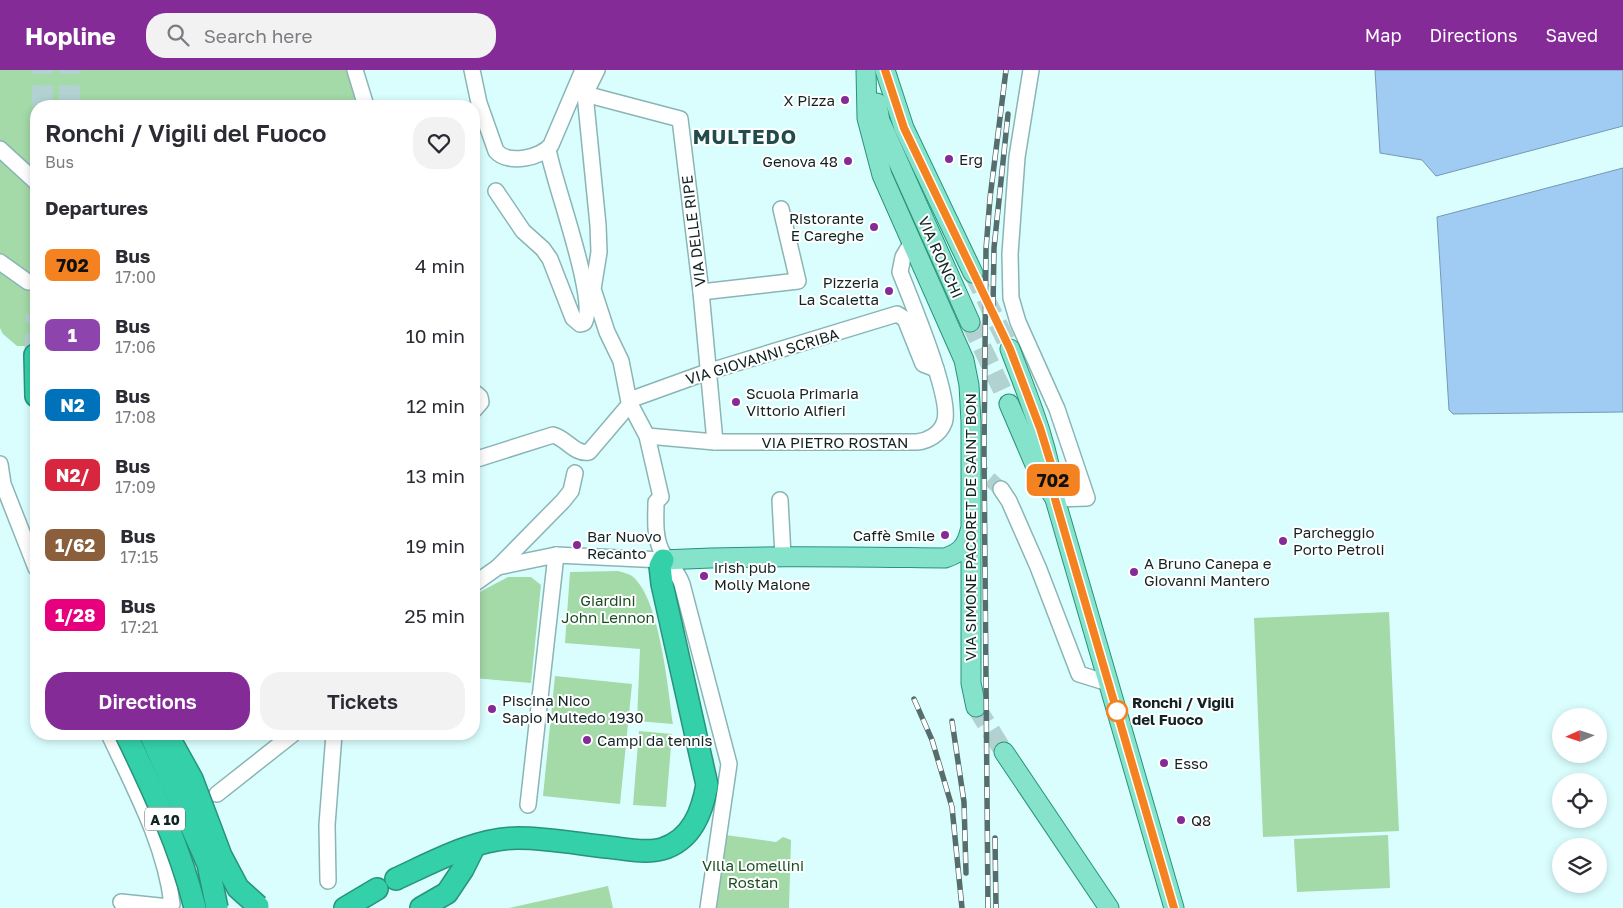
<!DOCTYPE html>
<html lang="en">
<head>
<meta charset="utf-8">
<style>
  body { margin:0; font-family:"Golos Text",sans-serif; background:#f2f2f3; color:#2b2b33; height:100vh; display:flex; flex-direction:column; font-size:19px; white-space:nowrap }
  * { box-sizing:border-box; margin:0 }
  p { font-size:16px; color:#7c7c81 }
  .icon { flex:none; width:28px; height:28px; fill:none; stroke:currentColor; stroke-width:2; stroke-linecap:round; stroke-linejoin:round }
  .map { position:relative; flex:1; overflow:hidden }
  .sheet { position:absolute; left:30px; top:30px; width:450px; height:640px; display:flex; flex-direction:column; background:#fff; border-radius:20px; box-shadow:0 2px 8px #0003 }
  .sheet>* { flex:none }
  .badge { padding:0 10px; border-radius:8px; font-size:18px; line-height:32px }
  .needle { width:32px; rotate:267deg }
  .buttons { position:absolute; left:1552px; top:638px; display:grid; gap:10px }
  .buttons a { display:grid; place-items:center; width:55px; height:55px; border-radius:50%; background:#fff; box-shadow:0 2px 8px #0003; font-size:25px }
  .map>.badge { position:absolute; translate:-50% -50%; box-shadow:0 0 0 2px #fff }
  h2 { padding:0 15px; font-size:19px; line-height:45px }
  .round { display:grid; place-items:center; flex:none; width:52px; height:52px; border-radius:20px; background:#f2f2f3 }
  .headline { display:flex; align-items:center; justify-content:space-between; height:85px; padding:0 15px }
  h1 { font-size:24px; font-weight:600; line-height:38px }
  .action { display:flex; gap:10px; margin-top:auto; padding:10px 15px }
  .action a { flex:1; height:58px; border-radius:20px; background:#842b98; color:#fff; font-size:20px; font-weight:600; line-height:58px; text-align:center }
  .action a+a { background:#f2f2f3; color:#2b2b33 }
  ul { padding:0; list-style:none }
  li { display:flex; align-items:center; gap:15px; height:70px; padding:0 15px }
  li div { flex:1 }
  li b { display:block; font-size:19px }
  li em { font-style:normal }
  li .badge { min-width:55px; font-weight:700; text-align:center }
  header { display:flex; align-items:center; gap:30px; box-sizing:border-box; height:70px; padding:0 25px; background:#842b98; color:#fff }
  header strong { font-size:24px }
  nav { display:flex; gap:28px; margin-inline-start:auto; font-size:18px }
  .search { width:350px; height:45px; background:#f2f2f3; display:flex; align-items:center; gap:12px; box-sizing:border-box; padding:0 18px; border-radius:20px; color:#7c7c81; font-size:19px }
  .map>svg:first-child { display:block }
</style>
</head>
<body>
<header>
<strong>Hopline</strong>
<div class="search"><svg class="icon" aria-label="search" viewBox="0 0 24 24"><circle cx="10" cy="10" r="6"/><path d="M15 15l6 6"/></svg>Search here</div>
<nav><a>Map</a><a>Directions</a><a>Saved</a></nav>
</header>
<div class="map">
<svg width="1623" height="838" viewBox="0 0 1623 838">
  <rect width="100%" height="100%" fill="#dafefe"/>
  <!-- green -->
  <g fill="#a4d9a8">
    <polygon points="0,0 346,0 357,36 36,36 36,276 17,276 3,264 0,258"/>
    <path d="M618,501c4,1 11,3 14,5 28,22 36,113 41,148l-36,-3 3,-72 -75,-6 5,-71z"/>
    <polygon points="508,507 531,507 541,515 531,613 474,608 474,525"/>
    <polygon points="1389,542 1399,761 1263,767 1254,548"/>
    <polygon points="555,606 632,614 620,734 543,726"/>
    <polygon points="639,661 672,664 666,737 633,735"/>
    <polygon points="711,763 776,772 783,767 791,770 789,838 714,838 721,776 709,775"/>
    <polygon points="1388,765 1390,818 1297,822 1294,769"/>
    <polygon points="608,816 613,838 509,838"/>
  </g>
  <!-- water -->
  <g fill="#a0cbf2" stroke="#7599b4">
    <polygon points="1375,0 1623,0 1623,56 1436,106 1422,90 1380,83"/>
    <polygon points="1623,98 1623,342 1453,344 1449,340 1437,147"/>
  </g>
  <g fill="none" stroke-linecap="round" stroke-linejoin="round">
    <!-- minor-tunnel -->
    <polyline stroke="#b2d2d2" stroke-width="15" stroke-dasharray="15 8" stroke-linecap="butt" points="972,394 1001,419"/>
    <!-- major-tunnel -->
    <g stroke="#b2d2d2" stroke-width="19" stroke-dasharray="19 9" stroke-linecap="butt">
      <polyline points="973,203 1010,279"/>
      <polyline points="970,252 1009,334"/>
      <polyline points="976,637 1004,682"/>
    </g>
    <!-- highway-tunnel -->
    <g stroke="#b2d2d2" stroke-width="21" stroke-dasharray="21 11" stroke-linecap="butt">
      <polyline points="42,36 43,0"/>
      <polyline points="69,36 70,0"/>
      <polyline points="35,285 36,244"/>
    </g>
    <!-- minor casing -->
    <g stroke="#8ab5b5" stroke-width="18">
      <g id="minor">
        <polyline points="355,0 366,36"/>
        <path d="M472,0l7,33 17,48c12,14 45,7 55,-6l32,-75"/>
        <path d="M597,0l-12,24 13,131 1,27 -6,37 14,43 14,29 8,41 18,34 14,61 -5,5c0,15 -2,33 5,48 6,12 16,20 21,34l47,180 -21,144"/>
        <polyline points="1031,0 1017,87 1010,184 1011,228 1018,252 1057,339 1087,428 1055,429"/>
        <polyline points="585,24 680,49 701,222 715,372"/>
        <polyline points="0,79 36,112"/>
        <path d="M496,121l27,40 20,18 7,10 23,59 7,6 4,-1c15,-21 -31,-142 -36,-174"/>
        <polyline points="0,192 28,212 36,212"/>
        <polyline points="701,222 798,211 781,139"/>
        <polyline points="474,322 480,327 481,332 474,340"/>
        <path d="M647,366l68,6h202c11,-1 23,-8 27,-19 10,-22 -34,-125 -44,-151l3,-15 9,-15"/>
        <path d="M474,390l79,-25c13,3 22,20 36,17l46,-54 72,-26 190,-58 8,5 18,45 13,5"/>
        <polyline points="0,394 3,414 36,498"/>
        <polyline points="1001,419 1009,431 1038,497 1079,604 1108,613"/>
        <polyline points="780,430 783,486"/>
        <polyline points="498,497 563,431 571,421 575,403"/>
        <polyline points="474,514 498,497 556,485 663,490"/>
        <path d="M109,664c25,54 56,110 63,170l-3,3 -48,-5"/>
        <polyline points="217,724 293,664"/>
        <polyline points="528,735 556,485"/>
        <polyline points="328,811 327,755 334,664"/>
      </g>
    </g>
    <!-- major casing -->
    <g stroke="#28937a" stroke-width="21">
      <g id="major">
        <polyline points="866,0 867,48 882,105 964,290 969,315 971,352 971,613 976,637"/>
        <polyline points="885,0 904,58 973,203"/>
        <polyline points="877,33 880,51 970,252"/>
        <path d="M1010,279c19,50 39,97 45,150l119,409"/>
        <polyline points="1009,334 1039,404 1054,427"/>
        <path d="M663,490c94,-5 188,-3 282,-2 15,-5 21,-11 25,-27"/>
        <polyline points="1004,682 1109,838"/>
      </g>
    </g>
    <!-- highway casing -->
    <g stroke="#28937a" stroke-width="24">
      <g id="highway">
        <polyline points="35,285 36,326"/>
        <path d="M396,809c37,-17 80,-41 122,-41 32,0 66,7 98,10 14,2 32,5 46,1 30,-9 40,-37 45,-64l-45,-201 -2,-18 3,-6"/>
        <polyline points="345,838 377,819"/>
        <polyline points="421,838 447,823 463,799 474,777"/>
      </g>
    </g>
    <!-- minor -->
    <use href="#minor" stroke="#fff" stroke-width="15"/>
    <!-- major -->
    <use href="#major" stroke="#85e3cb" stroke-width="19"/>
    <!-- highway -->
    <use href="#highway" stroke="#34d0a9" stroke-width="21"/>
    <!-- rail casing -->
    <g stroke="#556d6d" stroke-width="5.5">
      <g id="rail">
        <polyline points="993,238 994,178 1008,44"/>
        <polyline points="914,629 932,670 952,737 962,838"/>
        <polyline points="952,651 964,732 966,803"/>
        <polyline points="995,768 996,838"/>
        <polyline points="988,838 984,382 986,179 990,128 1006,0"/>
      </g>
    </g>
    <!-- rail -->
    <use href="#rail" stroke="#fff" stroke-width="4" stroke-dasharray="11" stroke-linecap="butt"/>
    <!-- highway-bridge casing -->
    <g stroke="#28937a" stroke-width="24" stroke-linecap="butt">
      <g id="highway-bridge">
        <path d="M126,664c27,56 54,113 69,174"/>
        <polyline points="150,664 208,794 217,838"/>
        <polyline points="167,664 192,709 221,786 238,818 258,836"/>
      </g>
    </g>
    <!-- highway-bridge -->
    <use href="#highway-bridge" stroke="#34d0a9" stroke-width="21"/>
  </g>
  <g fill="none" stroke-linecap="round" stroke-linejoin="round">
    <!-- line casing -->
    <g stroke="#fff" stroke-width="11">
      <polyline id="line" points="885,0 904,58 1010,279 1040,358 1052,397 1055,429 1174,838"/>
    </g>
    <!-- line -->
    <use href="#line" stroke="#f58220" stroke-width="8"/>
  </g>
  <!-- markers -->
  <g fill="#842b98" stroke="#fff" stroke-width="2">
    <circle cx="845" cy="30" r="5"/>
    <circle cx="949" cy="89" r="5"/>
    <circle cx="848" cy="91" r="5"/>
    <circle cx="874" cy="157" r="5"/>
    <circle cx="889" cy="221" r="5"/>
    <circle cx="736" cy="332" r="5"/>
    <circle cx="945" cy="465" r="5"/>
    <circle cx="1283" cy="471" r="5"/>
    <circle cx="577" cy="475" r="5"/>
    <circle cx="1134" cy="502" r="5"/>
    <circle cx="704" cy="506" r="5"/>
    <circle cx="492" cy="639" r="5"/>
    <circle cx="587" cy="670" r="5"/>
    <circle cx="1164" cy="693" r="5"/>
    <circle cx="1181" cy="750" r="5"/>
  </g>
  <circle fill="#fff" stroke="#f58220" stroke-width="2.5" cx="1117" cy="641" r="10"/>
  <g text-anchor="middle" dominant-baseline="central" stroke-width="4" stroke-linejoin="round" paint-order="stroke">
    <!-- shield labels -->
    <rect fill="#fff" stroke="#596565" stroke-width="1" x="145" y="737.5" width="40" height="23" rx="4"/>
    <g font-size="14" font-weight="bold" fill="#122323">
      <text x="165" y="749">A 10</text>
    </g>
    <!-- poi labels -->
    <g font-size="15" fill="#122323" stroke="#fff" text-anchor="start">
      <text x="835" y="30" text-anchor="end">X Pizza</text>
      <text x="959" y="89">Erg</text>
      <text x="838" y="91" text-anchor="end">Genova 48</text>
      <text x="864" y="148" text-anchor="end">Ristorante<tspan x="864" dy="17">E Careghe</tspan></text>
      <text x="879" y="212" text-anchor="end">Pizzeria<tspan x="879" dy="17">La Scaletta</tspan></text>
      <text x="746" y="323">Scuola Primaria<tspan x="746" dy="17">Vittorio Alfieri</tspan></text>
      <text x="1293" y="462">Parcheggio<tspan x="1293" dy="17">Porto Petroli</tspan></text>
      <text x="935" y="465" text-anchor="end">Caffè Smile</text>
      <text x="587" y="466">Bar Nuovo<tspan x="587" dy="17">Recanto</tspan></text>
      <text x="1144" y="493">A Bruno Canepa e<tspan x="1144" dy="17">Giovanni Mantero</tspan></text>
      <text x="714" y="497">irish pub<tspan x="714" dy="17">Molly Malone</tspan></text>
      <text x="502" y="630">Piscina Nico<tspan x="502" dy="17">Sapio Multedo 1930</tspan></text>
      <text x="597" y="670">Campi da tennis</text>
      <text x="1174" y="693">Esso</text>
      <text x="1191" y="750">Q8</text>
    </g>
    <!-- street labels -->
    <g font-size="15" fill="#122323" stroke="#fff">
      <text transform="translate(693 161) rotate(-97)">VIA DELLE RIPE</text>
      <text transform="translate(941 187) rotate(66)">VIA RONCHI</text>
      <text transform="translate(762 286) rotate(-17)">VIA GIOVANNI SCRIBA</text>
      <text x="835" y="372">VIA PIETRO ROSTAN</text>
      <text transform="translate(970 457) rotate(-90)">VIA SIMONE PACORET DE SAINT BON</text>
    </g>
    <!-- park labels -->
    <g font-size="15" fill="#194d22" stroke="#fff">
      <text x="608" y="530">Giardini<tspan x="608" dy="17">John Lennon</tspan></text>
      <text x="753" y="795">Villa Lomellini<tspan x="753" dy="17">Rostan</tspan></text>
    </g>
    <!-- stop labels -->
    <g font-size="15" font-weight="bold" fill="#122323" stroke="#fff" text-anchor="start">
      <text x="1132" y="632">Ronchi / Vigili<tspan x="1132" dy="17">del Fuoco</tspan></text>
    </g>
    <!-- district labels -->
    <g font-size="20" font-weight="bold" letter-spacing="1" fill="#224b4c" stroke="#fff">
      <text x="745" y="66">MULTEDO</text>
    </g>
  </g>
</svg>
<div class="buttons">
<a><svg class="needle" viewBox="-14 -14 28 28"><path d="M0-13l5 13h-10z" fill="#e53935"/><path d="M0 13l5-13h-10z" fill="#7c7c81"/></svg></a>
<a><svg class="icon" aria-label="locate" viewBox="0 0 24 24"><circle cx="12" cy="12" r="6"/><path d="M12 2v4M12 18v4M2 12h4M18 12h4"/></svg></a>
<a><svg class="icon" aria-label="layers" viewBox="0 0 24 24"><path d="M12 4l9 5-9 5-9-5zM3 14l9 5 9-5"/></svg></a>
</div>
<b class="badge" style="left:1053px;top:410px;background:#f58220;color:#111">702</b>
<section class="sheet">
<div class="headline"><div><h1>Ronchi / Vigili del Fuoco</h1><p>Bus</p></div><a class="round"><svg class="icon" aria-label="heart" viewBox="0 0 24 24"><path d="M12 20l-8-8c-3-5 5-10 8-4 3-6 11-1 8 4z"/></svg></a></div>
<h2>Departures</h2>
<ul>
<li><span class="badge" style="background:#f58220;color:#111">702</span><div><b>Bus</b><p>17:00</p></div><em>4 min</em></li>
<li><span class="badge" style="background:#8e44ad;color:#fff">1</span><div><b>Bus</b><p>17:06</p></div><em>10 min</em></li>
<li><span class="badge" style="background:#0072bc;color:#fff">N2</span><div><b>Bus</b><p>17:08</p></div><em>12 min</em></li>
<li><span class="badge" style="background:#d7263d;color:#fff">N2/</span><div><b>Bus</b><p>17:09</p></div><em>13 min</em></li>
<li><span class="badge" style="background:#8b5e3c;color:#fff">1/62</span><div><b>Bus</b><p>17:15</p></div><em>19 min</em></li>
<li><span class="badge" style="background:#e6007e;color:#fff">1/28</span><div><b>Bus</b><p>17:21</p></div><em>25 min</em></li>
</ul>
<div class="action"><a>Directions</a><a>Tickets</a></div>
</section>
</div>
</body>
</html>
